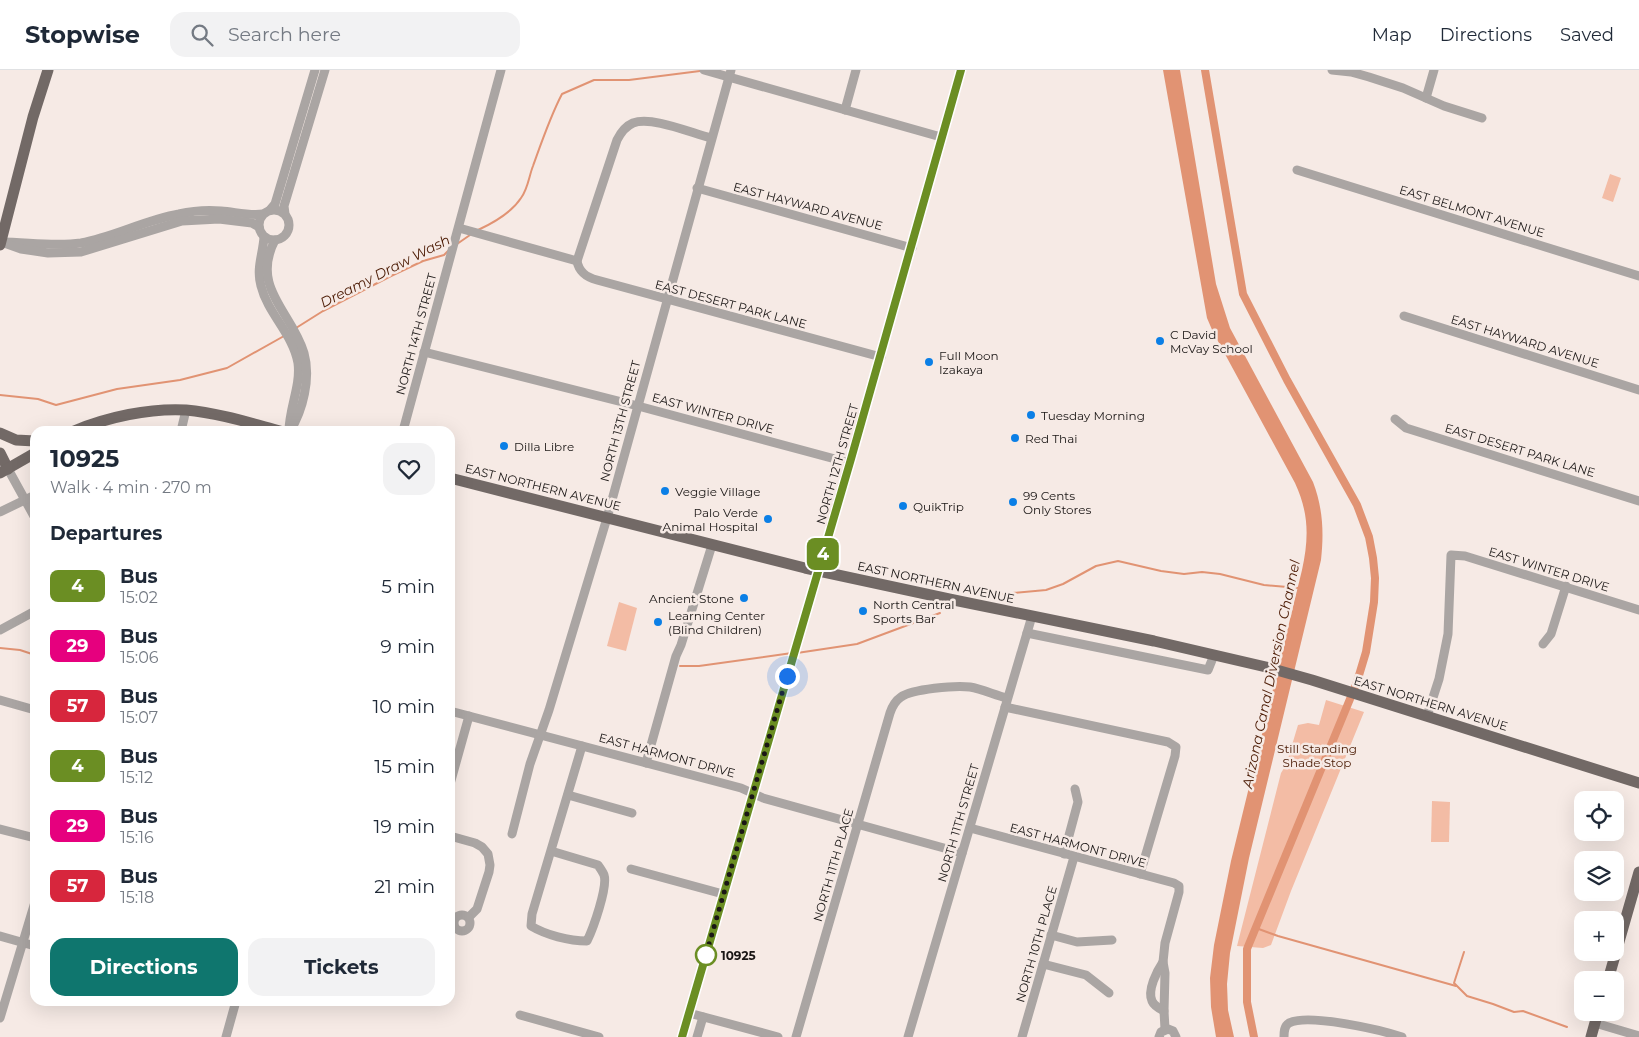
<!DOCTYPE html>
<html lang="en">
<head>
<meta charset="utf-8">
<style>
  body { margin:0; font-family:Montserrat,sans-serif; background:#f2f2f3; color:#1f2937; height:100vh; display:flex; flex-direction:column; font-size:19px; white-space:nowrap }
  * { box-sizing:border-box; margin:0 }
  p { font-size:16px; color:#747a83 }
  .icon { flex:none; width:28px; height:28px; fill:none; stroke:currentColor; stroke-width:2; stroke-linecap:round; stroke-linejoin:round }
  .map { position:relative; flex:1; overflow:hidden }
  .panel { position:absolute; left:30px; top:356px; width:425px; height:580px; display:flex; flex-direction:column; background:#fff; border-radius:15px; box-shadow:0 5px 20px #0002 }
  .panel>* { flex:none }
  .badge { padding:0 10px; border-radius:8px; font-size:18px; line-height:32px }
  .fabs { position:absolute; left:1574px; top:721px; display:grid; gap:10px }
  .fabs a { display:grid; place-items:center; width:50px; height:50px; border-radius:10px; background:#fff; box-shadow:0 5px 20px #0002; font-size:25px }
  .you { position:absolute; width:25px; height:25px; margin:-12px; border:4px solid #fff; border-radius:50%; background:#1a73e8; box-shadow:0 0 0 8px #1a73e833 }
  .map>.badge { position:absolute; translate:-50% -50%; box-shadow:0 0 0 2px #fff }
  h2 { padding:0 20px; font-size:19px; line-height:45px }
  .round { display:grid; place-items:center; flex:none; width:52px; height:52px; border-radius:15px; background:#f2f2f3 }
  .overview { display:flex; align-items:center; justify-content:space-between; height:85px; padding:0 20px }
  h1 { font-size:24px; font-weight:700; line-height:38px }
  .primary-button { display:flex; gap:10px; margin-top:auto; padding:10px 20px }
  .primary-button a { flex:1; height:58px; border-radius:15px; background:#0f766e; color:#fff; font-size:20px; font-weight:700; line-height:58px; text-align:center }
  .primary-button a+a { background:#f2f2f3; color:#1f2937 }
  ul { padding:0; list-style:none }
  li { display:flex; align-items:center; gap:15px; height:60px; padding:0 20px }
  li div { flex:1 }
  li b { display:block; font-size:19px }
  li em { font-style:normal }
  li .badge { min-width:55px; font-weight:700; text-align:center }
  header { display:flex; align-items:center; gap:30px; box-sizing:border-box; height:70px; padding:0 25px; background:#fff; border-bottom:1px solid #e0e1e3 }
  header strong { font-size:24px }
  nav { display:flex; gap:28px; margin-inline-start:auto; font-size:18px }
  .search { width:350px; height:45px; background:#f2f2f3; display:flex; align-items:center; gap:12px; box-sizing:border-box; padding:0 18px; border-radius:15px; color:#747a83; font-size:19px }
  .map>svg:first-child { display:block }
</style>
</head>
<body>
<header>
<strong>Stopwise</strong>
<div class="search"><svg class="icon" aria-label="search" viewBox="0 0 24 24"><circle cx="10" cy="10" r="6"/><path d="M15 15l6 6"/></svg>Search here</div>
<nav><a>Map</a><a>Directions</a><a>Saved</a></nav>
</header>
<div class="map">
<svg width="1639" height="967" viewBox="0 0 1639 967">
  <rect width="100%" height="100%" fill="#f6eae5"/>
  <!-- green -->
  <g fill="#f3bca5">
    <polygon points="1610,104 1621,108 1613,132 1602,128"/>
    <polygon points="619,532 637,538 626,581 607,576"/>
    <polygon points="1326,630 1364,642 1291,821 1271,875 1263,878 1237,876 1281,703 1286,695 1298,655 1308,653 1319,655"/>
    <polygon points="1432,731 1450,732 1449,772 1431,772"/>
  </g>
  <!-- water -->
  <path fill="#e19373" d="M1163,0h17l36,214 14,44 83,154c10,26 11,51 8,78l-72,298 -19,95 -3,31 1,26 6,27h-18l-5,-30 -1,-29 4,-33 17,-84 71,-291c7,-32 7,-57 -7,-87l-82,-151 -6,-14z"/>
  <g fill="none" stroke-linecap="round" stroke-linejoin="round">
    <!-- stream -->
    <g stroke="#e19373" stroke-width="2">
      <path d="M478,160c15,-7 34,-18 43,-32 7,-9 8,-22 12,-32 9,-25 17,-49 29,-72l32,-14h35l71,-9"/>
      <polyline points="457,174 470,165"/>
      <polyline points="296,258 323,241 391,206 423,191 444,185 448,181"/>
      <polyline points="0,325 38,329 56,335 117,319 180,310 227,298 284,266"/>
      <polyline points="991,525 1046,520 1063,514 1096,496 1118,491 1161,501 1184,504 1202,502 1220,504 1264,515 1299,518"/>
      <polyline points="0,578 20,580 35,585"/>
      <polyline points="797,583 857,574 940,543"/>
      <polyline points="680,596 699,596 792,583"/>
      <polyline points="1256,858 1278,866 1456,916"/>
      <polyline points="1464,882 1454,913 1467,926 1493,934 1514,942 1523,941 1567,957"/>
    </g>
    <!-- canal -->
    <polyline stroke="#e19373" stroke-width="8" points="1205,0 1243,224 1287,310 1357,435 1369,467 1373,488 1375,508 1374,532 1366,582 1357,612 1247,879 1247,932 1254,967"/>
    <!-- minor -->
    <g stroke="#aaa5a3" stroke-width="9">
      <polyline points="704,0 941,67"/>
      <polyline points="1332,0 1351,2 1369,7 1403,18 1444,36 1482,48"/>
      <polyline points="1426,28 1434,0"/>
      <polyline points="845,40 856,0"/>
      <path d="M711,68c-20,-5 -59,-22 -78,-15 -7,3 -13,11 -16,17l-40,121c2,11 9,16 20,19l284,77"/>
      <polyline points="1297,100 1639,206"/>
      <polyline points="697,118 912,178"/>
      <circle cx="274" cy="155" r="15"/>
      <polyline points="270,140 275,134 315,0"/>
      <polyline points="285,144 284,136 325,0"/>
      <polyline points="459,158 577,191"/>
      <path d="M264,167c-1,17 -8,31 -3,49 7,28 32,48 37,77 3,23 -9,45 -9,68"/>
      <path d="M275,170c-25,48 17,72 29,113 7,25 -1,57 -14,78"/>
      <path d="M1,172c26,0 53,5 80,1 33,-6 64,-23 98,-29 13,-3 29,-4 42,-3 14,1 28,5 42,3"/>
      <polyline points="7,174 21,179 48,183 81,182 182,151 219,149 252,153 259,157"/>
      <polyline points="1404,246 1639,320"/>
      <polyline points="424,282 638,336 850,393"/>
      <polyline points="1395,349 1406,358 1639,431"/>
      <polyline points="181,361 186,340"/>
      <polyline points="403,361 501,0"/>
      <polyline points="8,399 35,448"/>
      <polyline points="0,442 35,425"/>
      <polyline points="0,560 35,541"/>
      <polyline points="1027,563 1208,600 1214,585"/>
      <polyline points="1543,574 1551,564 1566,516"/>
      <polyline points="0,630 35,640"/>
      <polyline points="1005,637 1168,672 1176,677 1175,686 1140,804"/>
      <polyline points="450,641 741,718 763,728 962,783"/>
      <polyline points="1427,646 1439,609 1448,564 1451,485 1465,486 1639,540"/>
      <polyline points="646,693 676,586 681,575 712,475"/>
      <polyline points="450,714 469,646"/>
      <polyline points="568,725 632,743"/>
      <polyline points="970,758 1174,813 1179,816 1179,822 1165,873 1163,892 1165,903 1164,941 1165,959"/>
      <polyline points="0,759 35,768"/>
      <polyline points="512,764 530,694 549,640 607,448 731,0"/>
      <polyline points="450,766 475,773 482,777 488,784 490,795 489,802 477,839 469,847"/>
      <path d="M551,781l47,14c2,3 5,7 6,10 4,12 -11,54 -17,66 -18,0 -41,-6 -56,-15l1,-12 50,-168"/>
      <polyline points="1064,784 1078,732 1075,719"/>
      <polyline points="631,799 723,824"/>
      <circle cx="462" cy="853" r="8"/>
      <polyline points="1051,865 1077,872 1112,870"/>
      <polyline points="0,866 35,876"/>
      <path d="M1163,892c-6,9 -16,28 -11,39 2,5 8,8 12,10"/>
      <polyline points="1043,894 1086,905 1109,923"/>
      <polyline points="689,943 778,967"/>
      <polyline points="520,945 599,967"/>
      <polyline points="0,948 35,832"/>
      <polyline points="1595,953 1639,966"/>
      <polyline points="226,967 236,931"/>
      <polyline points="682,967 851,389 961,0"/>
      <polyline points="697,967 703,947"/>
      <path d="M796,967l94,-324c2,-6 5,-12 11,-16 11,-8 55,-12 69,-10 12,2 25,8 37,11"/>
      <polyline points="908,967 1032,546"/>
      <polyline points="1022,967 1074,787"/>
      <polyline points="1159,967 1161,962 1168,959 1173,961 1176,967"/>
      <path d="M1284,967c0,-5 0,-11 5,-14 19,-10 92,7 113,14"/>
    </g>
    <!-- major -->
    <g stroke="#726966" stroke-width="11">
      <polyline points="0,175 33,47 48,0"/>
      <path d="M74,361c34,-14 75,-23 112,-21 32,3 64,13 94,21"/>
      <polyline points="0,363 16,370 35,371"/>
      <polyline points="0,383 8,399"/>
      <polyline points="0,403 35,383"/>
      <polyline points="450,408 805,498 949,529 1154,571 1266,597 1312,610 1639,713"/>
      <polyline points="1608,910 1639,802"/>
      <polyline points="1591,967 1598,942"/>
    </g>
  </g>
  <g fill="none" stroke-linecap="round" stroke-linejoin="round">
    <!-- line casing -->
    <g stroke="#fff" stroke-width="11">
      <polyline id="line" points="682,967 851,389 961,0"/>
    </g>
    <!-- line -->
    <use href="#line" stroke="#6b8e23" stroke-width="8"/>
    <!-- walk -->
    <polyline stroke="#1a1615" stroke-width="5" stroke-dasharray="0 9" points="706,885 705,888 787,606"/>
  </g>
  <!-- markers -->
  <g fill="#0b7fe6" stroke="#f6eae5" stroke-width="2">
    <circle cx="1160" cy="271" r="5"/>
    <circle cx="929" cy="292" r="5"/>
    <circle cx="1031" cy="345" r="5"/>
    <circle cx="1015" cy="368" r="5"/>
    <circle cx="504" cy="376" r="5"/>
    <circle cx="665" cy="421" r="5"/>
    <circle cx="1013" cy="432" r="5"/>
    <circle cx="903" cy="436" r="5"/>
    <circle cx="768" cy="449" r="5"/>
    <circle cx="744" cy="528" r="5"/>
    <circle cx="863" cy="541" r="5"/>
    <circle cx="658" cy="552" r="5"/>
  </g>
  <circle fill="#fff" stroke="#6b8e23" stroke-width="2.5" cx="706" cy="885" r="10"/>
  <g text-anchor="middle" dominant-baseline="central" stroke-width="5" stroke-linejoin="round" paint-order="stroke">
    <!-- street labels -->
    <g font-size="12" fill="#1a1615" stroke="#f6eae5">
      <text transform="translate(808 136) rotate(15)">EAST HAYWARD AVENUE</text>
      <text transform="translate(1472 141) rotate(17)">EAST BELMONT AVENUE</text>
      <text transform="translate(731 234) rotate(15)">EAST DESERT PARK LANE</text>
      <text transform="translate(416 264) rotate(-75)">NORTH 14TH STREET</text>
      <text transform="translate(1525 271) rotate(17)">EAST HAYWARD AVENUE</text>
      <text transform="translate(713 343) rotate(15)">EAST WINTER DRIVE</text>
      <text transform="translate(620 351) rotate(-75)">NORTH 13TH STREET</text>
      <text transform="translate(1520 380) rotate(17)">EAST DESERT PARK LANE</text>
      <text transform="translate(837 394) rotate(-74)">NORTH 12TH STREET</text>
      <text transform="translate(543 417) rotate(14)">EAST NORTHERN AVENUE</text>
      <text transform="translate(1549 499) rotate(17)">EAST WINTER DRIVE</text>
      <text transform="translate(936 512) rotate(12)">EAST NORTHERN AVENUE</text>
      <text transform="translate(1431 633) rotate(17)">EAST NORTHERN AVENUE</text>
      <text transform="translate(667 685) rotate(15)">EAST HARMONT DRIVE</text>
      <text transform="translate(958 753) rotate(-74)">NORTH 11TH STREET</text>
      <text transform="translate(1078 775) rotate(15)">EAST HARMONT DRIVE</text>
      <text transform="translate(833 795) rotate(-74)">NORTH 11TH PLACE</text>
      <text transform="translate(1036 874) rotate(-74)">NORTH 10TH PLACE</text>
    </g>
    <!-- poi labels -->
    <g font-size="12" fill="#1a1615" stroke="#f6eae5" text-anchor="start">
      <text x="1170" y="264">C David<tspan x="1170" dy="14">McVay School</tspan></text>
      <text x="939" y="285">Full Moon<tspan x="939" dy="14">Izakaya</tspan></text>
      <text x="1041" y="345">Tuesday Morning</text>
      <text x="1025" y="368">Red Thai</text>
      <text x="514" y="376">Dilla Libre</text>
      <text x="675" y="421">Veggie Village</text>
      <text x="1023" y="425">99 Cents<tspan x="1023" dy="14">Only Stores</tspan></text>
      <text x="913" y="436">QuikTrip</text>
      <text x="758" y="442" text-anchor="end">Palo Verde<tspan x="758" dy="14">Animal Hospital</tspan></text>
      <text x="734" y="528" text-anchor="end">Ancient Stone</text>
      <text x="873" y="534">North Central<tspan x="873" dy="14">Sports Bar</tspan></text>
      <text x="668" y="545">Learning Center<tspan x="668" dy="14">(Blind Children)</tspan></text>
    </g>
    <!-- park labels -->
    <g font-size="12" fill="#491902" stroke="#f6eae5">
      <text x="1317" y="678">Still Standing<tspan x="1317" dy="14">Shade Stop</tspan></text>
    </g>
    <!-- stop labels -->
    <g font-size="12" font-weight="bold" fill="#1a1615" stroke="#f6eae5" text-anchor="start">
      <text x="721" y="885">10925</text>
    </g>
    <!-- water labels -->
    <g font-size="14" font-style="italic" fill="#4b1a03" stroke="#f6eae5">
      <text transform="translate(385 201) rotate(-27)">Dreamy Draw Wash</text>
      <text transform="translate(1271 604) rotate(-78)">Arizona Canal Diversion Channel</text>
    </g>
  </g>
</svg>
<div class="fabs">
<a><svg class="icon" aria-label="locate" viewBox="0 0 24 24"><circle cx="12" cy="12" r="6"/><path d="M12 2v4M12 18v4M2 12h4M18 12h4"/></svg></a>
<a><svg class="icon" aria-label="layers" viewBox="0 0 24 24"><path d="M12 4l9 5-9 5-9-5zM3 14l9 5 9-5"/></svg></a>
<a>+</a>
<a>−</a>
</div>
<div class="you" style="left:787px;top:606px"></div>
<b class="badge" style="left:823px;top:484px;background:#6b8e23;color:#fff">4</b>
<section class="panel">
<div class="overview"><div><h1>10925</h1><p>Walk · 4 min · 270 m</p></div><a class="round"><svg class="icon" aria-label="heart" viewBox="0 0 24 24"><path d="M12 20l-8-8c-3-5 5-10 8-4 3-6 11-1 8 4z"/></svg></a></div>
<h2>Departures</h2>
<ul>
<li><span class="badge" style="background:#6b8e23;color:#fff">4</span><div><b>Bus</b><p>15:02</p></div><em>5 min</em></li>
<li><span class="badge" style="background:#e6007e;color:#fff">29</span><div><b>Bus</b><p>15:06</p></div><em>9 min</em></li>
<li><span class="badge" style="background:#d7263d;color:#fff">57</span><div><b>Bus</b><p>15:07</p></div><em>10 min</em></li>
<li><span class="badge" style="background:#6b8e23;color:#fff">4</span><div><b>Bus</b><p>15:12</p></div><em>15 min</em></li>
<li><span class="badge" style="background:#e6007e;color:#fff">29</span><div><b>Bus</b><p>15:16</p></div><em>19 min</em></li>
<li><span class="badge" style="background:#d7263d;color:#fff">57</span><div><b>Bus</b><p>15:18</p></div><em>21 min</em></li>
</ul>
<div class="primary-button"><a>Directions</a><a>Tickets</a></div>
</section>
</div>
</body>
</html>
